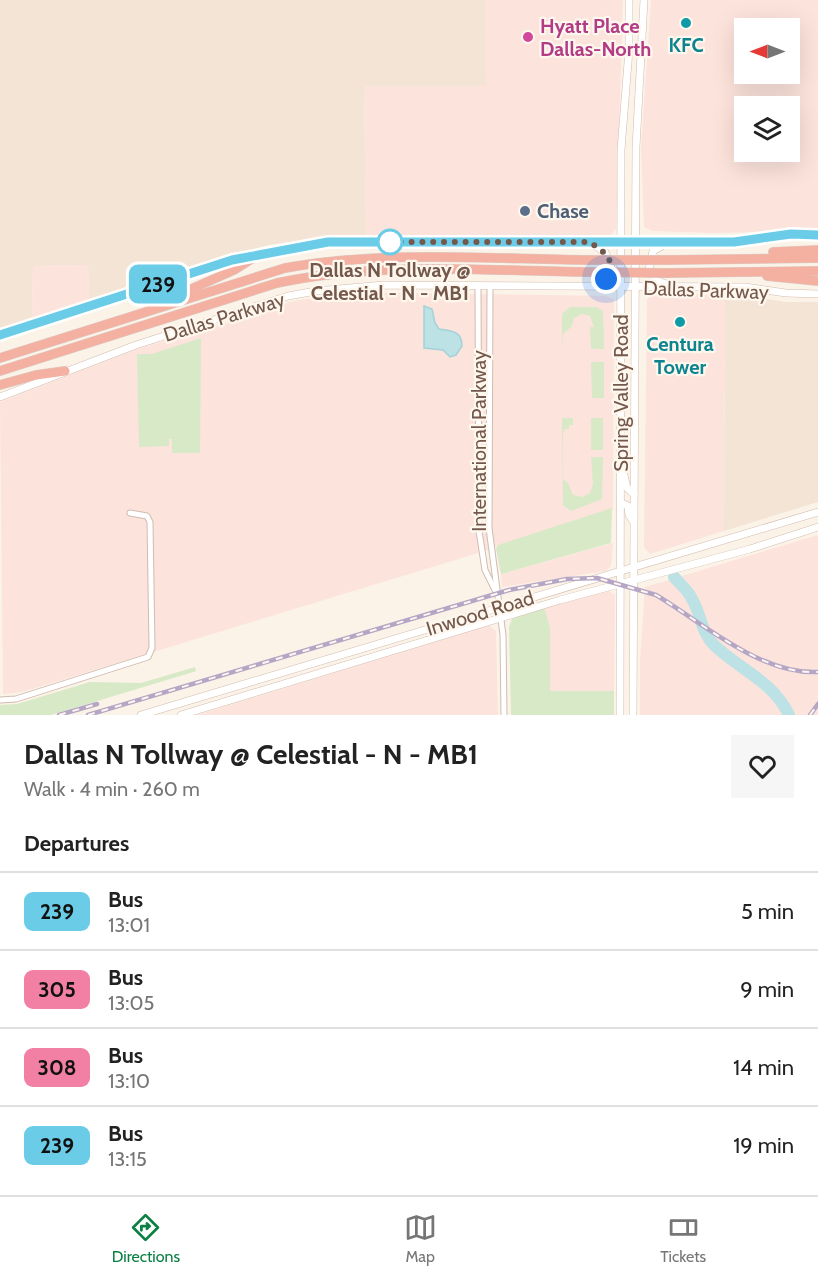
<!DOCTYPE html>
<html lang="en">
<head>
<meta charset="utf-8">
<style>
  body { margin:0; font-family:Cabin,sans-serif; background:#f6f6f6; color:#222; height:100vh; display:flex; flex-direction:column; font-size:22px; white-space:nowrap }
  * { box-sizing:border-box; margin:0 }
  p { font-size:20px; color:#767676 }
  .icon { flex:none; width:33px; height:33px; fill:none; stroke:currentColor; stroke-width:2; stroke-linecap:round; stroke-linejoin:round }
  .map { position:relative; height:715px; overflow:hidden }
  .drawer { display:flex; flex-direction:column; background:#fff; flex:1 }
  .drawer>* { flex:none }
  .badge { padding:0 12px; border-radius:9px; font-size:21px; line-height:39px }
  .needle { width:39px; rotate:270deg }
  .tools { position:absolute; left:734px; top:18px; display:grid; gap:12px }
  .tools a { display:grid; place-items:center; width:66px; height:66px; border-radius:0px; background:#fff; box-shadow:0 6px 24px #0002; font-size:30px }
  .you { position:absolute; width:30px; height:30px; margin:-15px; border:4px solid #fff; border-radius:50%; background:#1a73e8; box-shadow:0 0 0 9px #1a73e833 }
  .map>.badge { position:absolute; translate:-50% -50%; box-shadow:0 0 0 3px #fff }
  h2 { padding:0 24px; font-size:22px; line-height:54px }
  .round { display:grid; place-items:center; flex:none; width:63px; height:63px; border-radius:0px; background:#f6f6f6 }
  .headline { display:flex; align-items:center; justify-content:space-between; height:102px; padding:0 24px }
  h1 { font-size:28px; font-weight:700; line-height:45px }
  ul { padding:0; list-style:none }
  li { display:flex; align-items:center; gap:18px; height:78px; padding:0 24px; border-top:2px solid #e0e0e0 }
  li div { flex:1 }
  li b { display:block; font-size:22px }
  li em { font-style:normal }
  li .badge { min-width:66px; font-weight:700; text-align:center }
  .tabs { display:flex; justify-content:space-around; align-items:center; height:84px; border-top:2px solid #e0e0e0; background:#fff; font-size:16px; color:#767676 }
  .tabs a { display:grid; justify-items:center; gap:3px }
  .tabs .selected { color:#0b8043 }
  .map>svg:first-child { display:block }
</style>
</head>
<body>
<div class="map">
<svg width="818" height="715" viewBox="0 0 818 715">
  <rect width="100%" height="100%" fill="#fcf3e8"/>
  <!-- residential -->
  <g fill="#f3e4d6">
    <polygon points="0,0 485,0 487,86 364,86 366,237 298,241 268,245 89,301 88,265 33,266 32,319 0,329"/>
    <polygon points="725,295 745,295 785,302 818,302 818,502 724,531"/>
  </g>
  <!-- commercial -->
  <g fill="#fce3dc" fill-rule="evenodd">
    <polygon points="485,0 623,0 616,229 611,235 564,235 554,238 366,237 364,86 486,86"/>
    <path d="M651,0h167v231l-106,2 -60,-2 -8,-4 -3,-79zM744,28h45v46h-45zM744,106h45v46h-45z"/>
    <polygon points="88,265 89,301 32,319 33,266"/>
    <polygon points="346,292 606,296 614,299 613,509 475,554 22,692 3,694 0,402 137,349 272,310 289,302"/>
    <polygon points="654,293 725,295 724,531 650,554 644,547 647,299"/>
    <polygon points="818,535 818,715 640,715 640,660 645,587"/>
    <polygon points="613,543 611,566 606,571 502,587 501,574"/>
    <polygon points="607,590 615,595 614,691 550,691 550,627 544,608"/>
    <polygon points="489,625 496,631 498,715 197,715"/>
  </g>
  <!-- green -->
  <g fill="#d7e9c6">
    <polygon points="570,307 597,307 603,311 604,349 591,349 590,327 594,327 590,316 582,314 574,318 572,326 563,334 562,349 562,314"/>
    <polygon points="201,338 200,453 172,453 172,439 169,439 169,446 139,447 137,354 152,354"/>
    <polygon points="591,362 604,362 604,398 592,398"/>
    <polygon points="562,418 573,418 573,425 569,425 569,429 565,429 563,434 563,479 568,483 573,495 582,497 590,493 593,484 591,457 603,457 602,499 571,511 563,505"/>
    <rect x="591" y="418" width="12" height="32"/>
    <polygon points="612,508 611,543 501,574 496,549 498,545"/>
    <polygon points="544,608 550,627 550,691 614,691 614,715 511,715 509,627 512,619"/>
    <polygon points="195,667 196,671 190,673 51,715 0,715 0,705 17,704 90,682 141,683"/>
  </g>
  <!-- water -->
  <path fill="#bce2e5" stroke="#a3d2d7" stroke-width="1.5" d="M424,306l8,3 3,14 4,6c13,2 23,2 23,17l-6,9 -6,2 -7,-7 -19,-2z"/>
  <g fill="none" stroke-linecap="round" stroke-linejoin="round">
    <!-- river -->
    <path stroke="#bce2e5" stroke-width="12" d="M674,577c6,7 14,13 18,22 9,15 9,33 22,46 26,25 59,36 75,70"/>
    <!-- minor casing -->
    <g stroke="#d0bcb0" stroke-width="7">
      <g id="minor">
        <polyline points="478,286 479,531 485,570 496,592"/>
        <polyline points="490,286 489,528 503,635 504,715"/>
        <polyline points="0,700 16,699 148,657 152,648 150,522 147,516 130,513"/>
      </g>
    </g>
    <!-- secondary casing -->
    <g stroke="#d2bcae" stroke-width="8">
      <g id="secondary">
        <polyline points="590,242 605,252 611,267 606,279 596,286"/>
        <polyline points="665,244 653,251 649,269 655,280 666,284"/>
        <polyline points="0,335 232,259 328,242 734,242 791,234 818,235"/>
        <polyline points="0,397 136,345 288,296 316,291 384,285 745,287 786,293 818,294"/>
        <polyline points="624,475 627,488 634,494"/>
        <polyline points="621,503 628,506 629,515 633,521"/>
        <polyline points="141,715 818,512"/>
        <polyline points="181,715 560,600 750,549 818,527"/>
        <polyline points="620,715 621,150 629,50 629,0"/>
        <polyline points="633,715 636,147 644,0"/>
      </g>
    </g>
    <!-- motorway casing -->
    <g stroke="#d8d0cd" stroke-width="10">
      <g id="motorway">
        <polyline points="773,252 818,250"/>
        <polyline points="666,260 818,258"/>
        <polyline points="666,273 818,271"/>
        <polyline points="767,276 818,281"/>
        <polyline points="153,306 234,270 261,253"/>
        <path d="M0,358l285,-90c101,-18 205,-9 306,-8"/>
        <path d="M0,371l277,-88c102,-22 210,-12 314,-11"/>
        <polyline points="0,385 36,375 65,371"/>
      </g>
    </g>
    <!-- minor -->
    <use href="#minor" stroke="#fff" stroke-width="5"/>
    <!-- secondary -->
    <use href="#secondary" stroke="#fff" stroke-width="7"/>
    <!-- motorway -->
    <use href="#motorway" stroke="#f4b1a1" stroke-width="9"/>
    <!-- rail casing -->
    <g stroke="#b5a6c6" stroke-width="4.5">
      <g id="rail">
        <polyline points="59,715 97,704"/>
        <path d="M88,715l421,-125 58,-11 30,-1 59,17c47,28 105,80 162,77"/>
        <polyline points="810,715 818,704"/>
      </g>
    </g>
    <!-- rail -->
    <use href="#rail" stroke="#fef7ee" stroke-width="2" stroke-dasharray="7" stroke-linecap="butt"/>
    <!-- motorway-bridge casing -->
    <g stroke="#d8d0cd" stroke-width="10" stroke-linecap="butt">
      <g id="motorway-bridge">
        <polyline points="591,260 666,260"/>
        <polyline points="591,272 666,273"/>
      </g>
    </g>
    <!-- motorway-bridge -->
    <use href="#motorway-bridge" stroke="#f4b1a1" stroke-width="9"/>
  </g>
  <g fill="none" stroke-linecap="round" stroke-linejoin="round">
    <!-- line casing -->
    <g stroke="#fff" stroke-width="14">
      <polyline id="line" points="0,335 232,260 328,242 734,242 791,234 818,235"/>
    </g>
    <!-- line -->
    <use href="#line" stroke="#6bcce7" stroke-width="9"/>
    <!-- walk -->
    <path stroke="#75584c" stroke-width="6" stroke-dasharray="0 10.8" d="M390,242h199c14,8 30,20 17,37"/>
  </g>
  <!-- markers -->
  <g fill="#0f9aa8" stroke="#fef7ee" stroke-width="2">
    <circle cx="686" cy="23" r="6"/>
    <circle cx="680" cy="322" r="6"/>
  </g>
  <circle fill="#d1479c" stroke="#fef7ee" stroke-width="2" cx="528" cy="37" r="6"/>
  <circle fill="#5c6f8a" stroke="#fef7ee" stroke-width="2" cx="525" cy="211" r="6"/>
  <circle fill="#fff" stroke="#6bcce7" stroke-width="3" cx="390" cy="242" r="12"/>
  <g text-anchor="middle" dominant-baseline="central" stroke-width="4.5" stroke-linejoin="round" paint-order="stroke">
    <!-- hotel labels -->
    <g font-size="20" font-weight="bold" fill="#b23c85" stroke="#fef7ee" text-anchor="start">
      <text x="540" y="26">Hyatt Place<tspan x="540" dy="23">Dallas-North</tspan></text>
    </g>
    <!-- culture labels -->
    <g font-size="20" font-weight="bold" fill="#0d838f" stroke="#fef7ee">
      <text x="686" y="45">KFC</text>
      <text x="680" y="344">Centura<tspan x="680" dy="23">Tower</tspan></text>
    </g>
    <!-- service labels -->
    <g font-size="20" font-weight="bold" fill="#4e5e75" stroke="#fef7ee" text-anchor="start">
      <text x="537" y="211">Chase</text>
    </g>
    <!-- stop labels -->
    <g font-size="20" font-weight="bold" fill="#75584c" stroke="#fef7ee">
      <text x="390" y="270">Dallas N Tollway @<tspan x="390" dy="23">Celestial - N - MB1</tspan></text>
    </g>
    <!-- street labels -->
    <g font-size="20" fill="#75584c" stroke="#fef7ee">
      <text transform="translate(706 290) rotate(2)">Dallas Parkway</text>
      <text transform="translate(224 317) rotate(-17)">Dallas Parkway</text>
      <text transform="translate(621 393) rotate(-90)">Spring Valley Road</text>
      <text transform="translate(479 441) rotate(-90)">International Parkway</text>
      <text transform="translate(480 613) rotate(-17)">Inwood Road</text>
    </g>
  </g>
</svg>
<div class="tools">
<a><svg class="needle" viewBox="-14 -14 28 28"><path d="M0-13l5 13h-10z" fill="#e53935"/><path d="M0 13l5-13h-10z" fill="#767676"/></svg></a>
<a><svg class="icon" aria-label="layers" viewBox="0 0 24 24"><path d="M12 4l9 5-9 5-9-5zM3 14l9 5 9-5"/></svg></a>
</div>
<div class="you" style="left:606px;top:279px"></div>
<b class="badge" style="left:158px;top:284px;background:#6bcce7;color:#111">239</b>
</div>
<section class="drawer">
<div class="headline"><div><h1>Dallas N Tollway @ Celestial - N - MB1</h1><p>Walk · 4 min · 260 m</p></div><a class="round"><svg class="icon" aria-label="heart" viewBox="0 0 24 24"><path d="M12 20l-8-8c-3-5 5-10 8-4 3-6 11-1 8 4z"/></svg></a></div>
<h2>Departures</h2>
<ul>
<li><span class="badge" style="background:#6bcce7;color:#111">239</span><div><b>Bus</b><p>13:01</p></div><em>5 min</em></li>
<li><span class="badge" style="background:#f280a4;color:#111">305</span><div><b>Bus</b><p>13:05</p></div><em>9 min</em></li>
<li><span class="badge" style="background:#f280a4;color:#111">308</span><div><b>Bus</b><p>13:10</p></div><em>14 min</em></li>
<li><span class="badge" style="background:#6bcce7;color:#111">239</span><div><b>Bus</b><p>13:15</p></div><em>19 min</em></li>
</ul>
</section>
<nav class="tabs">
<a class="selected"><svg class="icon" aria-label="directions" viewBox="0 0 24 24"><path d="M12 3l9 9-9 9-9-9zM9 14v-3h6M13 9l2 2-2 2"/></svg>Directions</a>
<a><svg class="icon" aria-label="map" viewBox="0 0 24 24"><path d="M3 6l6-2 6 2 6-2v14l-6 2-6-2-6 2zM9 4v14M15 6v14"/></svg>Map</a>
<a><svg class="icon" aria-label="tickets" viewBox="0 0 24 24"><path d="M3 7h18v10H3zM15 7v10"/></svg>Tickets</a>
</nav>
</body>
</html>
